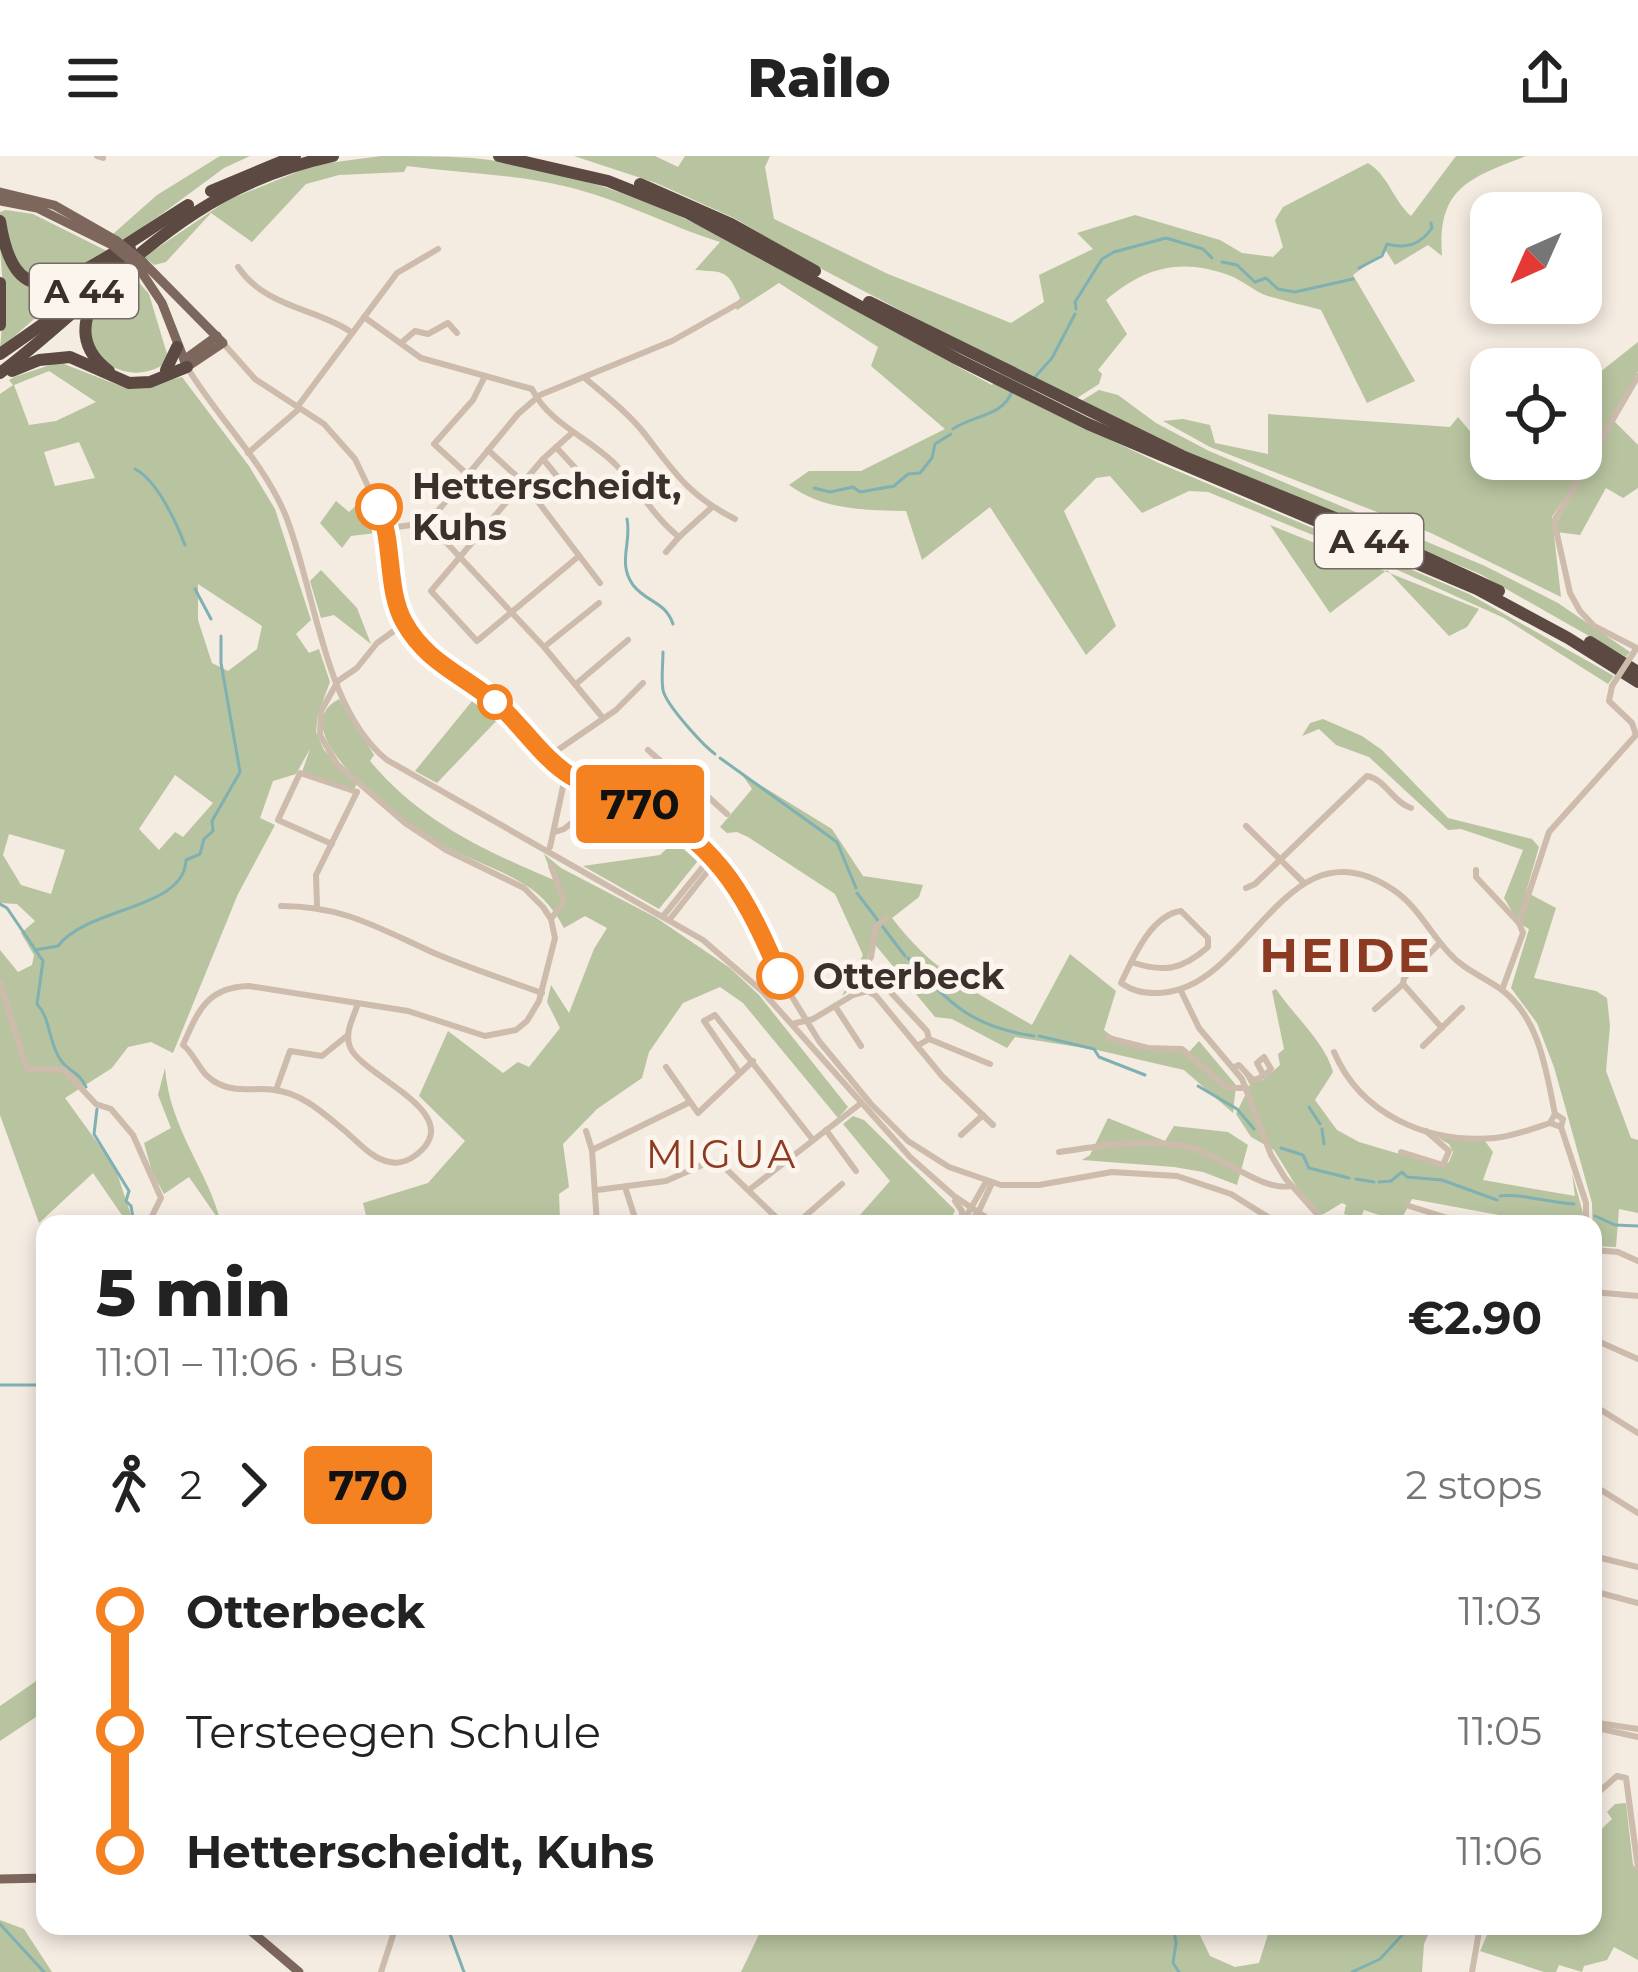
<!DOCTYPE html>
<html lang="en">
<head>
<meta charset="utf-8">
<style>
  body { margin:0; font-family:Montserrat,sans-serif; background:#f6f6f6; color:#222; height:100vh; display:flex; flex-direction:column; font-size:45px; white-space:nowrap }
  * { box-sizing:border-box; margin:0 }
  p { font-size:39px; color:#767676 }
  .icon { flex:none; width:66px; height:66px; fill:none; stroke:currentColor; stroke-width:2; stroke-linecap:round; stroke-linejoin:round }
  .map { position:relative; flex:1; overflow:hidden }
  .details { position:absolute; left:36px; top:1059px; width:1566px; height:720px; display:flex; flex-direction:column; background:#fff; border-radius:24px; box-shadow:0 6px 18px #0003 }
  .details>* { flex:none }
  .badge { padding:0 24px; border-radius:9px; font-size:42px; line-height:78px }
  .needle { width:78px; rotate:225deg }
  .buttons { position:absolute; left:1470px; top:36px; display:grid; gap:24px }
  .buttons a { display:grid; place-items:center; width:132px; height:132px; border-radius:24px; background:#fff; box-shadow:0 6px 18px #0003; font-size:60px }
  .map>.badge { position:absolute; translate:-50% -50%; box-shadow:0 0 0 6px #fff }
  .legs { display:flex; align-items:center; gap:18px; height:132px; padding:0 60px; font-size:39px }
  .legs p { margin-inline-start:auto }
  .head { display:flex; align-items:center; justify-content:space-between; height:204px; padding:0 60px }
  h1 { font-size:66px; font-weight:800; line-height:90px }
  ul { padding:0 60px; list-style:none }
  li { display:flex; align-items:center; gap:42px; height:120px; font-size:45px }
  li i { display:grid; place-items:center; width:18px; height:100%; margin:0 15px; background:currentColor }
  li i::after { content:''; width:30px; height:30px; margin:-15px; border:9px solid; border-radius:50%; background:#fff }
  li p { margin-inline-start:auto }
  li:first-child i { background:linear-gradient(#0000 50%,currentColor 0) }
  li:last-child i { background:linear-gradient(currentColor 50%,#0000 0) }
  header { display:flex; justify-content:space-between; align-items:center; height:156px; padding:0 60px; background:#fff; font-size:54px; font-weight:800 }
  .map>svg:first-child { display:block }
</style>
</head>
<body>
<header><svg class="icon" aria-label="menu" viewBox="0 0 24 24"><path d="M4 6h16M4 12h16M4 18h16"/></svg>Railo<svg class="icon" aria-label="share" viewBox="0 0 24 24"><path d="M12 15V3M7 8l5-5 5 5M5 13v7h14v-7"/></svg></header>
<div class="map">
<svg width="1638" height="1816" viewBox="0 0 1638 1816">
  <rect width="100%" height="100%" fill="#f4ebe1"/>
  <!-- green -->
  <g fill="#b8c4a0" fill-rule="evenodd">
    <polygon points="220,0 250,0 224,12 125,85 113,78 157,39"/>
    <path d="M381,0c30,0 61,0 92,2 189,19 355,140 519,227l13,-20 -189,-99 -82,-48 -78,-35 -82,-27h81l23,11 7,-11h85l-5,11 9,52 114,55 123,49 33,-21 -5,-27 54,-26 -16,-16 58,-18 85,25 22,13 31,4 10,-10 -8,-27 8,-13 85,-44c20,12 25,37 43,53l45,-60h70c-56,22 -89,31 -84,100l-14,-11 -33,20 -9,-14 -33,24 62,106 -48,22 -46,-93c-18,-5 -38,-9 -56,-15 -12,-5 -22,-14 -34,-19 -50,-19 -86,-9 -125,24l21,34 -29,36 4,4 -3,10 -22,14 -40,-18 -10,20 134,64 308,130 145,82 -6,8 -104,-66 -113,-51 -183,-75 -19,-1 -47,22 -32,-37 -14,2 -32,33 52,115 -30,29 -96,-148 -68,53 -16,-49c-42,-1 -83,-1 -117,-26l20,-14h52l84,-42 -74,-63 7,-19 -99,-64 -42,27 -2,-4 5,-8c-13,-28 -14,-26 -45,-28l25,-28c-54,-17 -100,-43 -156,-56 -51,-12 -106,-13 -157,-20l-3,6 -65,3 -33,9 -54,58 -41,-29 -45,49 -12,3 -10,-8 84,-57 86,-35z"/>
    <polygon points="6,54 33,58 109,96 70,119 36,125 10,102 4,60 0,60 0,56"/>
    <polygon points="0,91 8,110 35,130 85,118 0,193 4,145"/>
    <path d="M129,115l20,23 18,60 -1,9c-30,20 -61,7 -79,-21 5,-39 12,-46 42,-71z"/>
    <polygon points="1638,186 1638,215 1614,265 1638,289 1638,332 1623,342 1606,332 1580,379 1556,376 1556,368 1589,305 1552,361 1561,441 1431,377 1210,291 1163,265 1183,263 1210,269 1215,287 1268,298 1268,258 1450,271 1458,261 1479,286 1491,283 1491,303 1581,303 1581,231"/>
    <path d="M59,206l69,27 54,-12 67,89 26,43 36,111 -15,14 13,19 10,-4 11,33 -12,32 -2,18 8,18 33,34 -3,5 -52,-17 8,-23 -14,25 -23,7 -13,37 15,7 -37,69 -65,159 -22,-11 -23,5 -16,21 -47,30 50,69 19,57h-6l-35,-51 -54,50 -39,-108v-165l18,22 14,-7 2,-10 -13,-22 14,-12 -18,-17 -17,-1v-509l13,-9 -4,-5 5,-3zM49,215l47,31 -40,19 -27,4 -15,-40zM79,286l16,36 -40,8 -11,-34zM198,428l64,42 -5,23 -29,22 -16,-8 -14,-43zM175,619l38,28 -30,34 -8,-5 -16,18 -20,-21zM9,678l56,16 -14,44 -30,-9 -18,-30z"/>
    <polygon points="1099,234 1118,239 1156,267 1209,295 1485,410 1558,447 1630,496 1626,501 1480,418 1175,291 1081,245"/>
    <polygon points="368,339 384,376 351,380 342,392 320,367 336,345 349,356"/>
    <polygon points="1270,369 1479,453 1467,471 1449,480 1387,414 1330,457"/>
    <polygon points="321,414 357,452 371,488 334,459 321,462 310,425"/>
    <polygon points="477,539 502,559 437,627 415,615"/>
    <path d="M339,543l35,56 -4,6c50,60 113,89 184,119l-10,-26 17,14 94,49 75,51 29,27 89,112 -10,11 -95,-115 -23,-16 -37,16 -34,49 -7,26 -45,31 -34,35 6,43 -10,7 1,26 -4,4h-188l-5,-21 65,-20 37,-42 -46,-45 29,-65 55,42 15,-11 11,5 31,-39 -13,-26 4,-17 18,28 25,-64 13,-21 -22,-12 -21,12c-9,-17 -21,-32 -37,-42 -29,-19 -64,-28 -93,-46 -29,-18 -157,-109 -95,-141z"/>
    <polygon points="1323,563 1362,580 1382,594 1448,662 1532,683 1539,691 1526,736 1556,752 1534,822 1596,835 1607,842 1610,870 1606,915 1631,982 1638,984 1638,1057 1619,1053 1616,1091 1593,1090 1592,1047 1554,911 1537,867 1511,832 1529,773 1519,767 1504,742 1523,694 1461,673 1448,674 1369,601 1336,589 1319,573 1302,580 1310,567"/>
    <path d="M741,617l91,56 31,47 60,9 -4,12 -27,21c42,55 82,73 140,107l38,-71 46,37 -12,39c21,18 58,20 85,22l10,-11 37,44 -3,28 -49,-43 -87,-20 -82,-13 -8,11 -55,-29 -17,-2 -63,-76c-4,19 -14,44 -30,55l21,-41 -28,-61 -87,-57 -11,-5 -10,1 -7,-6 32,-38z"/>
    <polygon points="679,681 701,701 659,753 583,710 660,699"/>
    <path d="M1276,833c18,27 49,53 57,83l-18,28 22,30 22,12 81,24 9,-4 4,-10 -4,-8 -11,-6 47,3 8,11 -10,28 92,16 -3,-23 11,40 -2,11h-33l-136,-25 -12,23 -36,-12 -4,10 -16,-6 2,-9 -4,-2 -20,12 -24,-26 -24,-39 -23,-13 -15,-23 14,-29 -9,-17 12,13 10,-1 17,-15 -2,-11 6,-5 -12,-58z"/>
    <path d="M165,912c5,62 43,102 56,155l-32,-46 -25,17 -12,-22 -8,-29 27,-15 -13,-33z"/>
    <polygon points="853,960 864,964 955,1054 949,1068 908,1068 899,1060 888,1068 852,1068 890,1025 843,968"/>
    <polygon points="1108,962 1165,985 1174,970 1228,976 1248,989 1237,1029 1203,1016 1174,1011 1082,1004 1090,999"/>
    <polygon points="45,1519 45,1555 0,1585 0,1550"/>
    <polygon points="1626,1647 1633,1709 1638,1715 1638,1804 1614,1791 1607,1804 1584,1810 1582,1816 1559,1809 1556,1816 1544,1816 1480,1795 1491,1770 1593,1770 1593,1681 1612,1663 1607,1656 1615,1648"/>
    <polygon points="0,1764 24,1773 52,1816 0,1816"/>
    <polygon points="763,1770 1202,1770 1198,1775 1210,1800 1235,1811 1259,1807 1268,1778 1355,1777 1365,1770 1432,1770 1424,1788 1422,1816 741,1816"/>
  </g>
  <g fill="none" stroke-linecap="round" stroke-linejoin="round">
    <!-- stream -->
    <g stroke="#7fb0b2" stroke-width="3">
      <polyline points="1222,106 1237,109 1255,126 1266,122 1278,133 1295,136 1353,123"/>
      <path d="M1359,112l23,-12 5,-12c19,5 33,1 45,-16l-1,-5"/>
      <polyline points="1076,153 1075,146 1102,103 1114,96 1166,82 1203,93 1212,102"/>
      <polyline points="1035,221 1052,202 1075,158"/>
      <path d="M953,273c20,-14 51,-13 59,-38"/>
      <path d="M135,313c22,11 41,53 50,76"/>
      <polyline points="814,332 830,336 853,331 860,336 894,330 908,318 920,317 932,302 935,288 951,278"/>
      <path d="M627,363c5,23 -10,44 6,66 14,18 32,16 40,39"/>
      <polyline points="195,433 211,463"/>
      <path d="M663,496c0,12 -2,27 0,38 3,15 40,55 52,64"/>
      <polyline points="720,602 837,686 856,732"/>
      <polyline points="857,737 905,800"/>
      <path d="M0,748l7,4 36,53 -6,43c14,15 11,37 23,55 8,13 19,12 26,28"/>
      <path d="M35,794l23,-4c31,-40 126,-36 128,-86l14,-6 4,-15 9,-8 -1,-10 28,-49 -19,-109v-27"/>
      <path d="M908,802c41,45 63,69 126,78"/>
      <polyline points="1039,880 1094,893 1099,901 1145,919"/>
      <polyline points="1198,930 1237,953 1254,973"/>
      <polyline points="1309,951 1320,968"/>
      <polyline points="97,953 94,978 129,1035 126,1045 131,1050 134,1068"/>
      <polyline points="1322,973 1324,988"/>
      <polyline points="1281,992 1303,999 1309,1012 1349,1022"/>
      <polyline points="1356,1023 1374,1026"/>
      <polyline points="1379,1026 1391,1025 1402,1016 1407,1021 1442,1024 1497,1044"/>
      <path d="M1500,1040c22,-3 48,7 74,8"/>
      <polyline points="1595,1060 1615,1069 1638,1070"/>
      <polyline points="0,1229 45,1229"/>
      <polyline points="0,1768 44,1816"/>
      <polyline points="447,1770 464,1816"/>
      <polyline points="1173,1770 1176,1787 1173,1807 1179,1816"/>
      <polyline points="1352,1816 1380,1803 1403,1778"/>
    </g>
    <!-- minor -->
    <g stroke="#cdbbac" stroke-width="6">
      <polyline points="97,0 103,2"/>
      <path d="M238,111c28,41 78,41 113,65"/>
      <path d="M364,161l57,41 111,31c17,35 58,49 84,76 22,23 38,52 63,72l32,-29"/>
      <polyline points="223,187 255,223 324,268 355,303 388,372 399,454 422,491 446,514 507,556 566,617 644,649 711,701 745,742 786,831 819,885 871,948 908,985 949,1011 1001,1029 1039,1029 1112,1016 1177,1020 1231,1038 1279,1068"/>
      <polyline points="401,187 415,175 428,178 448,167 457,177"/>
      <path d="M187,211c30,50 75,93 98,147 30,73 38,195 102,246l316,180 59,51 148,166 44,39 42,28"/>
      <path d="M586,223c20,17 41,33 58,54 31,40 44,62 91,86"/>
      <polyline points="298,250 397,117 438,93"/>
      <polyline points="572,277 543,303 431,435 477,485 579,400"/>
      <polyline points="556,291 589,327"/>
      <polyline points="488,294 523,326 600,427"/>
      <polyline points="248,297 299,253"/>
      <polyline points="543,303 574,341"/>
      <polyline points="468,319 434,288 473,244 485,220"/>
      <polyline points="428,367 544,491 603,562"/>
      <polyline points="388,372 428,367 518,258 540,239 672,185 743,145"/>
      <polyline points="666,396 679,381"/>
      <polyline points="544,491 599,447"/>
      <polyline points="1634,496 1637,492 1594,470 1580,455 1570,437 1554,365 1638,220"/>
      <polyline points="576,528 628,484"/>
      <polyline points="648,594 688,629"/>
      <polyline points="549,600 616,554 643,527"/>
      <polyline points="692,626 727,658"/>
      <polyline points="663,661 704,612"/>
      <polyline points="1246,670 1303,726"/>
      <polyline points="555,676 564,673 604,641 606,635"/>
      <polyline points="332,688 278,664 300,617 357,636"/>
      <polyline points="550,691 566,617"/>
      <polyline points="551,710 564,745 551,763"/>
      <polyline points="1476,714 1476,721 1519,767"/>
      <path d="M1246,732l9,-4 112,-108c18,3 26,26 44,32"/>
      <path d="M281,750c63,0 97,22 153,47 35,15 72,27 108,40"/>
      <polyline points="317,750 316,719 357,636"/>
      <polyline points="664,759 711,701"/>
      <polyline points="670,763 715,706"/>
      <polyline points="1440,787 1404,822 1403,828 1442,872"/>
      <path d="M1131,806c33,11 51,8 77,-15v-9l-27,-27c-30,4 -48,47 -60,72 12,8 21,10 35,10 95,1 128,-179 239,-102 23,16 35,42 54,62 15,17 35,24 53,37 38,29 44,81 53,124"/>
      <polyline points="867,811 927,875 929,883 917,890"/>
      <polyline points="0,827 27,913 64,914 96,948 111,953 133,979 161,1042 148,1068"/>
      <polyline points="1502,834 1523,777 1519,767 1549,676 1636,579 1632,567 1609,545 1612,530"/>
      <polyline points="762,835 767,824 780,826"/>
      <polyline points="1181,835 1199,872 1242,923 1271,999 1285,1022 1326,1068"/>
      <polyline points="853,839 867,835 876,840 942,920 993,969"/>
      <path d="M358,847c-4,14 -14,29 -8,44 12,30 120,66 66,108 -8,6 -17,9 -26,7 -17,-2 -33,-21 -45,-31 -22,-18 -43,-38 -71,-41 -19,-3 -37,3 -55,-6 -20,-9 -22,-28 -36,-39 15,-34 24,-58 66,-59l159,25 77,25 31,-6 11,-9 12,-20 16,-63 -4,-19 -8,-12 -19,-19 -78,-38 -41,-27 -68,-59 -17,-29 1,-24 17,-30 19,-13 20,-25 28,-20"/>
      <polyline points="835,850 861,890"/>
      <polyline points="1375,853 1403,828"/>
      <polyline points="792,868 813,863 853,839 853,831 871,801 876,771 886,762"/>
      <polyline points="1108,882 1148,892 1182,893 1227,932 1247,932"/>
      <polyline points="929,883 990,908"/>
      <polyline points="1423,890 1462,852"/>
      <path d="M1334,896c26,61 91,92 161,86 19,-2 37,-9 55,-15l5,-9 8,5 -2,8 -11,-4"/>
      <polyline points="666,911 698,957 753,905"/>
      <path d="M1234,911l5,-2 14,15c9,-2 12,-5 18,-11l-7,-12 -7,6 7,13"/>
      <polyline points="739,916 704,865 715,859 813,984"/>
      <polyline points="276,934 290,895 322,900 348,879"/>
      <polyline points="1561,971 1586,1047 1586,1068"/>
      <polyline points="826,974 856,1015"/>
      <polyline points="586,975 592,994 597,1068"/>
      <polyline points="961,979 983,959"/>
      <polyline points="592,994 688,947"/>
      <path d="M1059,996c44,-6 85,-14 129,-5 31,7 75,45 102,39"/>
      <polyline points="1401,996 1443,1009 1449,995 1426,975"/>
      <polyline points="625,1031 637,1068"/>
      <polyline points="597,1034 666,1025 709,1006 721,1008 783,1068"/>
      <polyline points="749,1034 860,948"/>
      <polyline points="955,1045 962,1055 962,1066"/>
      <polyline points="1409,1050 1467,1068"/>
      <polyline points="964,1064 986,1026"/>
      <polyline points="700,1068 732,1068"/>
      <polyline points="765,1068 775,1061"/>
      <polyline points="796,1068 842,1028"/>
      <polyline points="965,1068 978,1057 992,1027"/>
      <polyline points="1593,1094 1618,1096 1638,1105"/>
      <polyline points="1593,1136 1638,1140"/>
      <polyline points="1593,1183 1638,1203"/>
      <polyline points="1593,1249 1638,1277"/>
      <polyline points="1593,1329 1638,1357"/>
      <polyline points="1593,1400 1638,1411"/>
      <polyline points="1593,1435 1638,1447"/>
      <polyline points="1595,1572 1598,1567 1638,1573"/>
      <polyline points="1597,1572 1638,1581"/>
      <polyline points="1593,1641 1617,1620 1626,1622 1638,1712"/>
      <polyline points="381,1816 396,1770"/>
      <polyline points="1472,1816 1480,1770"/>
    </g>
    <!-- major -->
    <g stroke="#7d675c" stroke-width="9">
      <polyline points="0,36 54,49 117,85"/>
      <polyline points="0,45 37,52 112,89"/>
      <polyline points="138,111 162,147 187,211 223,187 143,106"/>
      <polyline points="184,204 217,180"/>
      <polyline points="0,1723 45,1722"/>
      <polyline points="245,1770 299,1816"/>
    </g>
    <!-- highway -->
    <g stroke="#5c4a42" stroke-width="12">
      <polyline points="499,0 608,25 688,57 957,203 1088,268 1477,433 1568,482 1638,526"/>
      <polyline points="640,28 731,68 815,115"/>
      <polyline points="211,35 295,0"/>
      <path d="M0,65c14,89 57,67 115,31 25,-16 49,-32 73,-47"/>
      <polyline points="0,127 0,169"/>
      <path d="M97,140c-18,28 -16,54 12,75"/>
      <polyline points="869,146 1182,300 1377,379 1499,435"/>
      <polyline points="0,198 53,161 130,93"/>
      <polyline points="166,214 177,191"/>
      <polyline points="12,215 39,204 70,201 129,227 150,226 187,211"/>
      <path d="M0,217c119,-90 177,-183 333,-217"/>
      <polyline points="1590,486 1638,516"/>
    </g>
    <!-- minor-bridge -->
    <polyline stroke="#cdbbac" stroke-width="6" points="1612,530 1634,496"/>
    <!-- major-bridge -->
    <g stroke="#7d675c" stroke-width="9">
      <polyline points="117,85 143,106"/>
      <polyline points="112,89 138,111"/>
    </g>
  </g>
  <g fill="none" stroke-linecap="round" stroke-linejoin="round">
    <!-- line-1 casing -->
    <g stroke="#fff" stroke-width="27">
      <path id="line-1" d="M379,351c15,37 7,82 25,115 20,36 50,49 81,72 33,23 53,62 86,82 23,15 52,18 76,31 75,42 101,94 133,169"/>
    </g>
    <!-- line-1 -->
    <use href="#line-1" stroke="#f58220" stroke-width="18"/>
  </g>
  <!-- markers -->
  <g fill="#fff" stroke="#f58220" stroke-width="6">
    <circle cx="379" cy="351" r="21"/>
    <circle cx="495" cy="546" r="15"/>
    <circle cx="780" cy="820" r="21"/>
  </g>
  <g text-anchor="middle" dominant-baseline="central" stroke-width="10" stroke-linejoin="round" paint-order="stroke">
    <!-- shield labels -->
    <g fill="#fbf5ee" stroke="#756b66" stroke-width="3">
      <rect x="30" y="108" width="108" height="54" rx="9"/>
      <rect x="1315" y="358" width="108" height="54" rx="9"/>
    </g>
    <g font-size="33" font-weight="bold" fill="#3b302b">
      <text x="84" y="135">A 44</text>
      <text x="1369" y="385">A 44</text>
    </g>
    <!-- stop labels -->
    <g font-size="36" font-weight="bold" fill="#3b302b" stroke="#fbf5ee" text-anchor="start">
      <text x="412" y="330">Hetterscheidt,<tspan x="412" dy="41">Kuhs</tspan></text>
      <text x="813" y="820">Otterbeck</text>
    </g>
    <!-- neighbourhood labels -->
    <g font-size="39" letter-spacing="3" fill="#8c3b22" stroke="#fbf5ee">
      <text x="722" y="998">MIGUA</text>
    </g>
    <!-- district labels -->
    <g font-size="48" font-weight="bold" letter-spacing="3" fill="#8c3b22" stroke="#fbf5ee">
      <text x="1346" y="799">HEIDE</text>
    </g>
  </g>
</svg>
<div class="buttons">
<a><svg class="needle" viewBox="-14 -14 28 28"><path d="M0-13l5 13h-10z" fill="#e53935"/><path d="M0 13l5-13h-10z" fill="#767676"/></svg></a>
<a><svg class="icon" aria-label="locate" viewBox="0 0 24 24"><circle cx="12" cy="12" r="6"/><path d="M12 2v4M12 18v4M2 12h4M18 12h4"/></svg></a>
</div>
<b class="badge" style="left:640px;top:648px;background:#f58220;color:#111">770</b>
<section class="details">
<div class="head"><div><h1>5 min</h1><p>11:01 – 11:06 · Bus</p></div><b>€2.90</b></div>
<div class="legs"><svg class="icon" aria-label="walk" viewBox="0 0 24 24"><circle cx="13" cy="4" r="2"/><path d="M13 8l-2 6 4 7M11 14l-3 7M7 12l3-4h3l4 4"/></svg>2<svg class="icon" aria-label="forward" viewBox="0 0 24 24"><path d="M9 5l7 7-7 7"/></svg><b class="badge" style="background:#f58220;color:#111">770</b><p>2 stops</p></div>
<ul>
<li><i style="color:#f58220"></i><b>Otterbeck</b><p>11:03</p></li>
<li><i style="color:#f58220"></i><span>Tersteegen Schule</span><p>11:05</p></li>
<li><i style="color:#f58220"></i><b>Hetterscheidt, Kuhs</b><p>11:06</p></li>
</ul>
</section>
</div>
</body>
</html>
